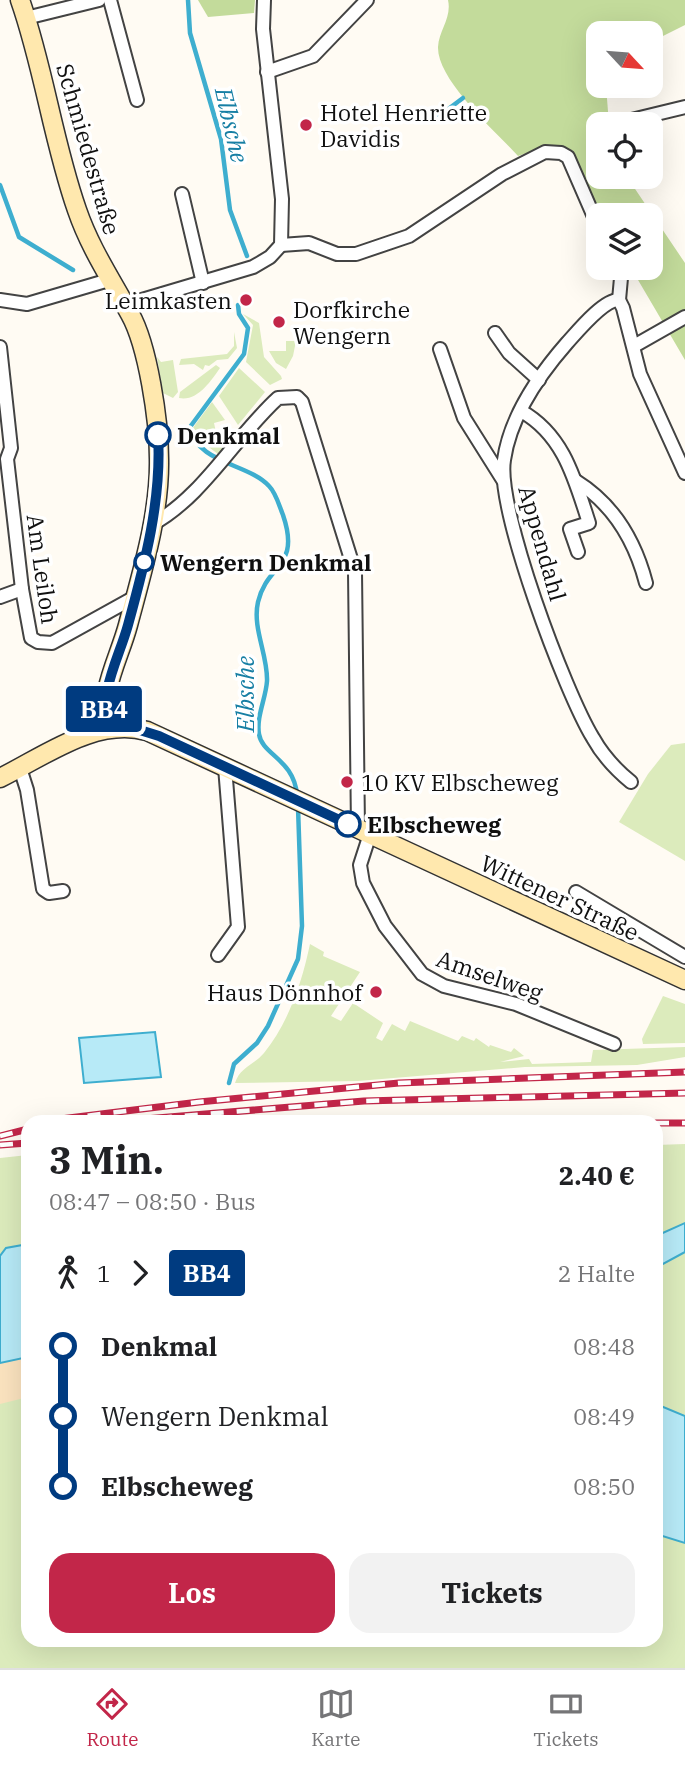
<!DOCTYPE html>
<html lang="de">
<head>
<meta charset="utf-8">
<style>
  body { margin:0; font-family:"IBM Plex Serif",serif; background:#f2f2f2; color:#202124; height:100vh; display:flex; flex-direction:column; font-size:26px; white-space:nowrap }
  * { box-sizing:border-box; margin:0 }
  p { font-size:23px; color:#757577 }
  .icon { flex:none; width:38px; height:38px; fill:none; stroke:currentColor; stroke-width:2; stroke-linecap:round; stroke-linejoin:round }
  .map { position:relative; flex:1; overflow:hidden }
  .side { position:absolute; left:21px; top:1115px; width:642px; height:532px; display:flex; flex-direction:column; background:#fff; border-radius:21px; box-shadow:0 7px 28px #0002 }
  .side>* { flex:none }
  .badge { padding:0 14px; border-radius:5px; font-size:24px; line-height:46px }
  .needle { width:46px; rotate:116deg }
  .controls { position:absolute; left:586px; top:21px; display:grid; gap:14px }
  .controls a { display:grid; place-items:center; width:77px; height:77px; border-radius:14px; background:#fff; box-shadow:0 7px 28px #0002; font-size:35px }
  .map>.badge { position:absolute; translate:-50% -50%; box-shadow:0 0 0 4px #fff }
  .legs { display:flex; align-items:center; gap:10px; height:77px; padding:0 28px; font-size:23px }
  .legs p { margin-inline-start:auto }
  .headline { display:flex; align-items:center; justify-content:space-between; height:119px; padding:0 28px }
  h1 { font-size:38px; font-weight:800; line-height:52px }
  .button { display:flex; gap:14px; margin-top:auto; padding:14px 28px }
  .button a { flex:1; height:80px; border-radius:21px; background:#c22649; color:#fff; font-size:28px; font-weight:800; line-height:80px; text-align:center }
  .button a+a { background:#f2f2f2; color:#202124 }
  ul { padding:0 28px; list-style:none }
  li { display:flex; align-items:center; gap:24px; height:70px; font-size:26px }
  li i { display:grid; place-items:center; width:10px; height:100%; margin:0 9px; background:currentColor }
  li i::after { content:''; width:18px; height:18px; margin:-9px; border:5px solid; border-radius:50%; background:#fff }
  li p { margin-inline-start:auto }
  li:first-child i { background:linear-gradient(#0000 50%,currentColor 0) }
  li:last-child i { background:linear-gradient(currentColor 50%,#0000 0) }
  .tabs { display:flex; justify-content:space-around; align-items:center; height:98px; border-top:2px solid #e0e0e0; background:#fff; font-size:19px; color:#757577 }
  .tabs a { display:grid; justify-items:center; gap:4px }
  .tabs .active { color:#c22649 }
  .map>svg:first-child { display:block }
</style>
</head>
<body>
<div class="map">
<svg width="685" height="1668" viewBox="0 0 685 1668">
  <rect width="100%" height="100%" fill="#fffbf3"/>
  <!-- green -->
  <g fill="#dcebbc">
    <polygon points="243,314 259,323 264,357 281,376 282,379 270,385 246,362 253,325"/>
    <polygon points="234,332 237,348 228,359 217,360 209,366 205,365 203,370 194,364 179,365 181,359 227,354 234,346"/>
    <polygon points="286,341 296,341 293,356 286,369 276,363 269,351 286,351"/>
    <polygon points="157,357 161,362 173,360 178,392 173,398 163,393"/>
    <path d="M216,365l4,3c-9,13 -23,34 -41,30l1,-6z"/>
    <polygon points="239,368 265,392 238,425 219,396"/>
    <polygon points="212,402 225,420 214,423 217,437 235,430 238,434 218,454 198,439 192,429"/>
    <polygon points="685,743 685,861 619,822 648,774 671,745"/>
    <polygon points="391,852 685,987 685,990 507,909"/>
    <path d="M310,944l14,8 -1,4 37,16 -29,44 10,5 12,-18 30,20 -7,15 6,3 10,-17 13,7 5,-10 48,20 4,-5 12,5 2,-3 13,9 1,-2 21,7 3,-4 10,8 -24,6 29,-3 3,5 59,-2 2,-12 92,-3v10l-48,8 -112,2 -167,14 -123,2c5,-16 19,-18 29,-30 25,-31 38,-71 46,-109z"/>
    <polygon points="663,996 685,1004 685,1043 643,1044 642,1039"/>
    <polygon points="685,1144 685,1668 0,1668 0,1400 28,1389 28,1640 656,1640 656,1145"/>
    <polygon points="28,1155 28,1244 6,1248 0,1256 0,1158"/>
  </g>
  <!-- forest -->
  <g fill="#c3db9b">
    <polygon points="198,0 255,0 254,13 208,17"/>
    <path d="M448,0h237v25l-34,17v-9h-53v53h8l3,38h-11v53h29l58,86v97l-54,-92h20v-53h-51l-28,-65 -39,1 -15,5c-23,-25 -81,-76 -80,-109 1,-17 14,-29 10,-47z"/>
  </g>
  <!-- sand -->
  <polygon fill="#fbe3bf" points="28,1357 28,1397 0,1404 0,1363"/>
  <!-- water -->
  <g fill="#b7eaf7" stroke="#3eaecf" stroke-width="2">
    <polygon points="155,1032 161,1077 84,1083 79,1038"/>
    <polygon points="685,1223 685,1252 663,1264 656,1263 656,1236"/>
    <polygon points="28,1244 28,1357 0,1363 0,1256 6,1248"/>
    <polygon points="656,1404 685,1416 685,1543 656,1534"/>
  </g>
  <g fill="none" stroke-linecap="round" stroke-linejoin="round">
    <!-- stream -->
    <g stroke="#3eaecf" stroke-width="4.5">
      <polyline points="188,0 190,33 221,139 230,210 247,256"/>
      <polyline points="424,120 447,110 463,98"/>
      <polyline points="0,185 19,237 73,270"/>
      <path d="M238,305l1,9 9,14 -4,26 -54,73c7,37 58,36 79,59 7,7 10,19 14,29 18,53 -16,48 -25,87 -6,26 10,53 9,79 -1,17 -11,36 -8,53 3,21 35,25 38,61"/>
      <polyline points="229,1083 234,1064 257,1043 268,1026 298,959 302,926 298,807"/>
    </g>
    <!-- minor casing -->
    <g stroke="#434343" stroke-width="16">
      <g id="minor">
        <polyline points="110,0 137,100"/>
        <polyline points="26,18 99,0"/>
        <polyline points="267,72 313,56 367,0"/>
        <polyline points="619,123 685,107"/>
        <polyline points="182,194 203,283"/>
        <polyline points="281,245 309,243 337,254 356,254 409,236 502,174 545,152 561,153 568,157 598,226"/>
        <polyline points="616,268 621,278 619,300"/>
        <polyline points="0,300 27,304 109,280"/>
        <path d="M619,300c-15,-1 -42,32 -52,43 -28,32 -57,74 -63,117 -8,49 61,232 89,278 10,18 22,31 38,44"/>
        <polyline points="619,300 623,308 640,374 685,473"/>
        <polyline points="125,305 253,267 270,257 281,245 282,199 263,29 264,0"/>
        <polyline points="495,333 509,353 539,380"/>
        <polyline points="634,346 685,317"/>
        <polyline points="0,347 11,448 7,459 22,589 31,638 38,642 52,643 135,597"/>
        <polyline points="440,349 464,418 503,480"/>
        <path d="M521,411c43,24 54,69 68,112l-19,6 8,23"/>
        <path d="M576,481c37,23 59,60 70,102"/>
        <path d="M151,525c52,-28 84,-88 127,-127l19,-1 5,5 53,170 3,257"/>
        <polyline points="0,597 22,589"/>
        <polyline points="20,768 27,790 43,889 49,893 63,891"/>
        <polyline points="370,834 360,865 363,883 385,926 422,974 444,986 516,1004 614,1044"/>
        <polyline points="576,892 685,957"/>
        <polyline points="218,955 238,927 225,767"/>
      </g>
    </g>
    <!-- secondary casing -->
    <g stroke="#323232" stroke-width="21">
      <g id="secondary">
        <path d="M20,0c24,68 33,142 57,210 13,38 34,69 53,104 18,32 29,107 29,145 1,55 -17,113 -31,166 -9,34 -30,68 -20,103"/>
        <path d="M0,778c45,-22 95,-61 147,-47l538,249"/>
      </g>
    </g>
    <!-- minor -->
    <use href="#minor" stroke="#fff" stroke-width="12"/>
    <!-- secondary -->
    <use href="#secondary" stroke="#ffe8ae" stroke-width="18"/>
    <!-- rail casing -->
    <g stroke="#c22649" stroke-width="7">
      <g id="rail">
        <polyline points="133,1120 364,1101 685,1093"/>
        <polyline points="36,1122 199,1102 399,1083 685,1072"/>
        <polyline points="656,1123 685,1123"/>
        <polyline points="0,1136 28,1129"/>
        <polyline points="0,1145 28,1143"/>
      </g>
    </g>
    <!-- rail -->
    <use href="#rail" stroke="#fff" stroke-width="4.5" stroke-dasharray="13" stroke-linecap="butt"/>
  </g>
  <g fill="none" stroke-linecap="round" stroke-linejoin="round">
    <!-- line-1 casing -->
    <g stroke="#fff" stroke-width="16">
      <path id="line-1" d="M158,435c4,64 -13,128 -30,190 -9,33 -30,68 -20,103l19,-2 32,10 189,88"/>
    </g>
    <!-- line-1 -->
    <use href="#line-1" stroke="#003b80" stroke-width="10"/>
  </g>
  <!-- markers -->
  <g fill="#c22649" stroke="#fff" stroke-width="2.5">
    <circle cx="306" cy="125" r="7"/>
    <circle cx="246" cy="300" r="7"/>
    <circle cx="279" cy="322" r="7"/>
    <circle cx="347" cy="782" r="7"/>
    <circle cx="376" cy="992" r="7"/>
  </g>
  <g fill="#fff" stroke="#003b80" stroke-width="3.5">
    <circle cx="158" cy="435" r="12"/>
    <circle cx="144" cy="562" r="9"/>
    <circle cx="348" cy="824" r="12"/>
  </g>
  <g text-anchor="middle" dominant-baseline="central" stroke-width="7" stroke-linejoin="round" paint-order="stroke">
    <!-- poi labels -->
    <g font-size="23" fill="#101010" stroke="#fff" text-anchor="start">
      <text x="320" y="112">Hotel Henriette<tspan x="320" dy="26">Davidis</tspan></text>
      <text x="232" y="300" text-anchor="end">Leimkasten</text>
      <text x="293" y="309">Dorfkirche<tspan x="293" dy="26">Wengern</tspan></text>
      <text x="361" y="782">10 KV Elbscheweg</text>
      <text x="362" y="992" text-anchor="end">Haus Dönnhof</text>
    </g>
    <!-- street labels -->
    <g font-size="23" fill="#101010" stroke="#fff">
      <text transform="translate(89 149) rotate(74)">Schmiedestraße</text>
      <text transform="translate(543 543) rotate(74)">Appendahl</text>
      <text transform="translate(43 569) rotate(82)">Am Leiloh</text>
      <text transform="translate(560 897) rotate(25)">Wittener Straße</text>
      <text transform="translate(490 975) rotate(19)">Amselweg</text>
    </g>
    <!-- stop labels -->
    <g font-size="23" font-weight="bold" fill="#101010" stroke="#fff" text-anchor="start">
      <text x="177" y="435">Denkmal</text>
      <text x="160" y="562">Wengern Denkmal</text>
      <text x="367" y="824">Elbscheweg</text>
    </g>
    <!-- water labels -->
    <g font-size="24" font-style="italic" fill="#177fa4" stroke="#fff">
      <text transform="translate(232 125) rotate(77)">Elbsche</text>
      <text transform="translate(245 694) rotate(-90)">Elbsche</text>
    </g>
  </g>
</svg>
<div class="controls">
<a><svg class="needle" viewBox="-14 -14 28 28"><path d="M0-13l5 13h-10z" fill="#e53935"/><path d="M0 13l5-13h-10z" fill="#757577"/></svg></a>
<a><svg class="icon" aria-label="locate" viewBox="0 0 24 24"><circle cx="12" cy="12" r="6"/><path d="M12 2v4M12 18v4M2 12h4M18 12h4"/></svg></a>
<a><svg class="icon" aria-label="layers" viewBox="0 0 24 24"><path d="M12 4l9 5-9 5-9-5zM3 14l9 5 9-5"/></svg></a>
</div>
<b class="badge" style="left:104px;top:709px;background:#003b80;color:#fff">BB4</b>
<section class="side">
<div class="headline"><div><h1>3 Min.</h1><p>08:47 – 08:50 · Bus</p></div><b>2.40 €</b></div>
<div class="legs"><svg class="icon" aria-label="walk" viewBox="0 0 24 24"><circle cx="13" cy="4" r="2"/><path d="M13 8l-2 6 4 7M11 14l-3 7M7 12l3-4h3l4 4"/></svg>1<svg class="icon" aria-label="forward" viewBox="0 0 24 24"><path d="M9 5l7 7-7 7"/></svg><b class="badge" style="background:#003b80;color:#fff">BB4</b><p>2 Halte</p></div>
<ul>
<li><i style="color:#003b80"></i><b>Denkmal</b><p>08:48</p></li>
<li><i style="color:#003b80"></i><span>Wengern Denkmal</span><p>08:49</p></li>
<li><i style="color:#003b80"></i><b>Elbscheweg</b><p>08:50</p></li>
</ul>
<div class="button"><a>Los</a><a>Tickets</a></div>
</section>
</div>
<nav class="tabs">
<a class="active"><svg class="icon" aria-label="directions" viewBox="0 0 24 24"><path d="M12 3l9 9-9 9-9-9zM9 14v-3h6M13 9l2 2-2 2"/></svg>Route</a>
<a><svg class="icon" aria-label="map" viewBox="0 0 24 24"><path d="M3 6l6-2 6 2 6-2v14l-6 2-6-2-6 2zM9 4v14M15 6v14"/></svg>Karte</a>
<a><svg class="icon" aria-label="tickets" viewBox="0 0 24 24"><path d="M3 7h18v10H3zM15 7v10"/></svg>Tickets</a>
</nav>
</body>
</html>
